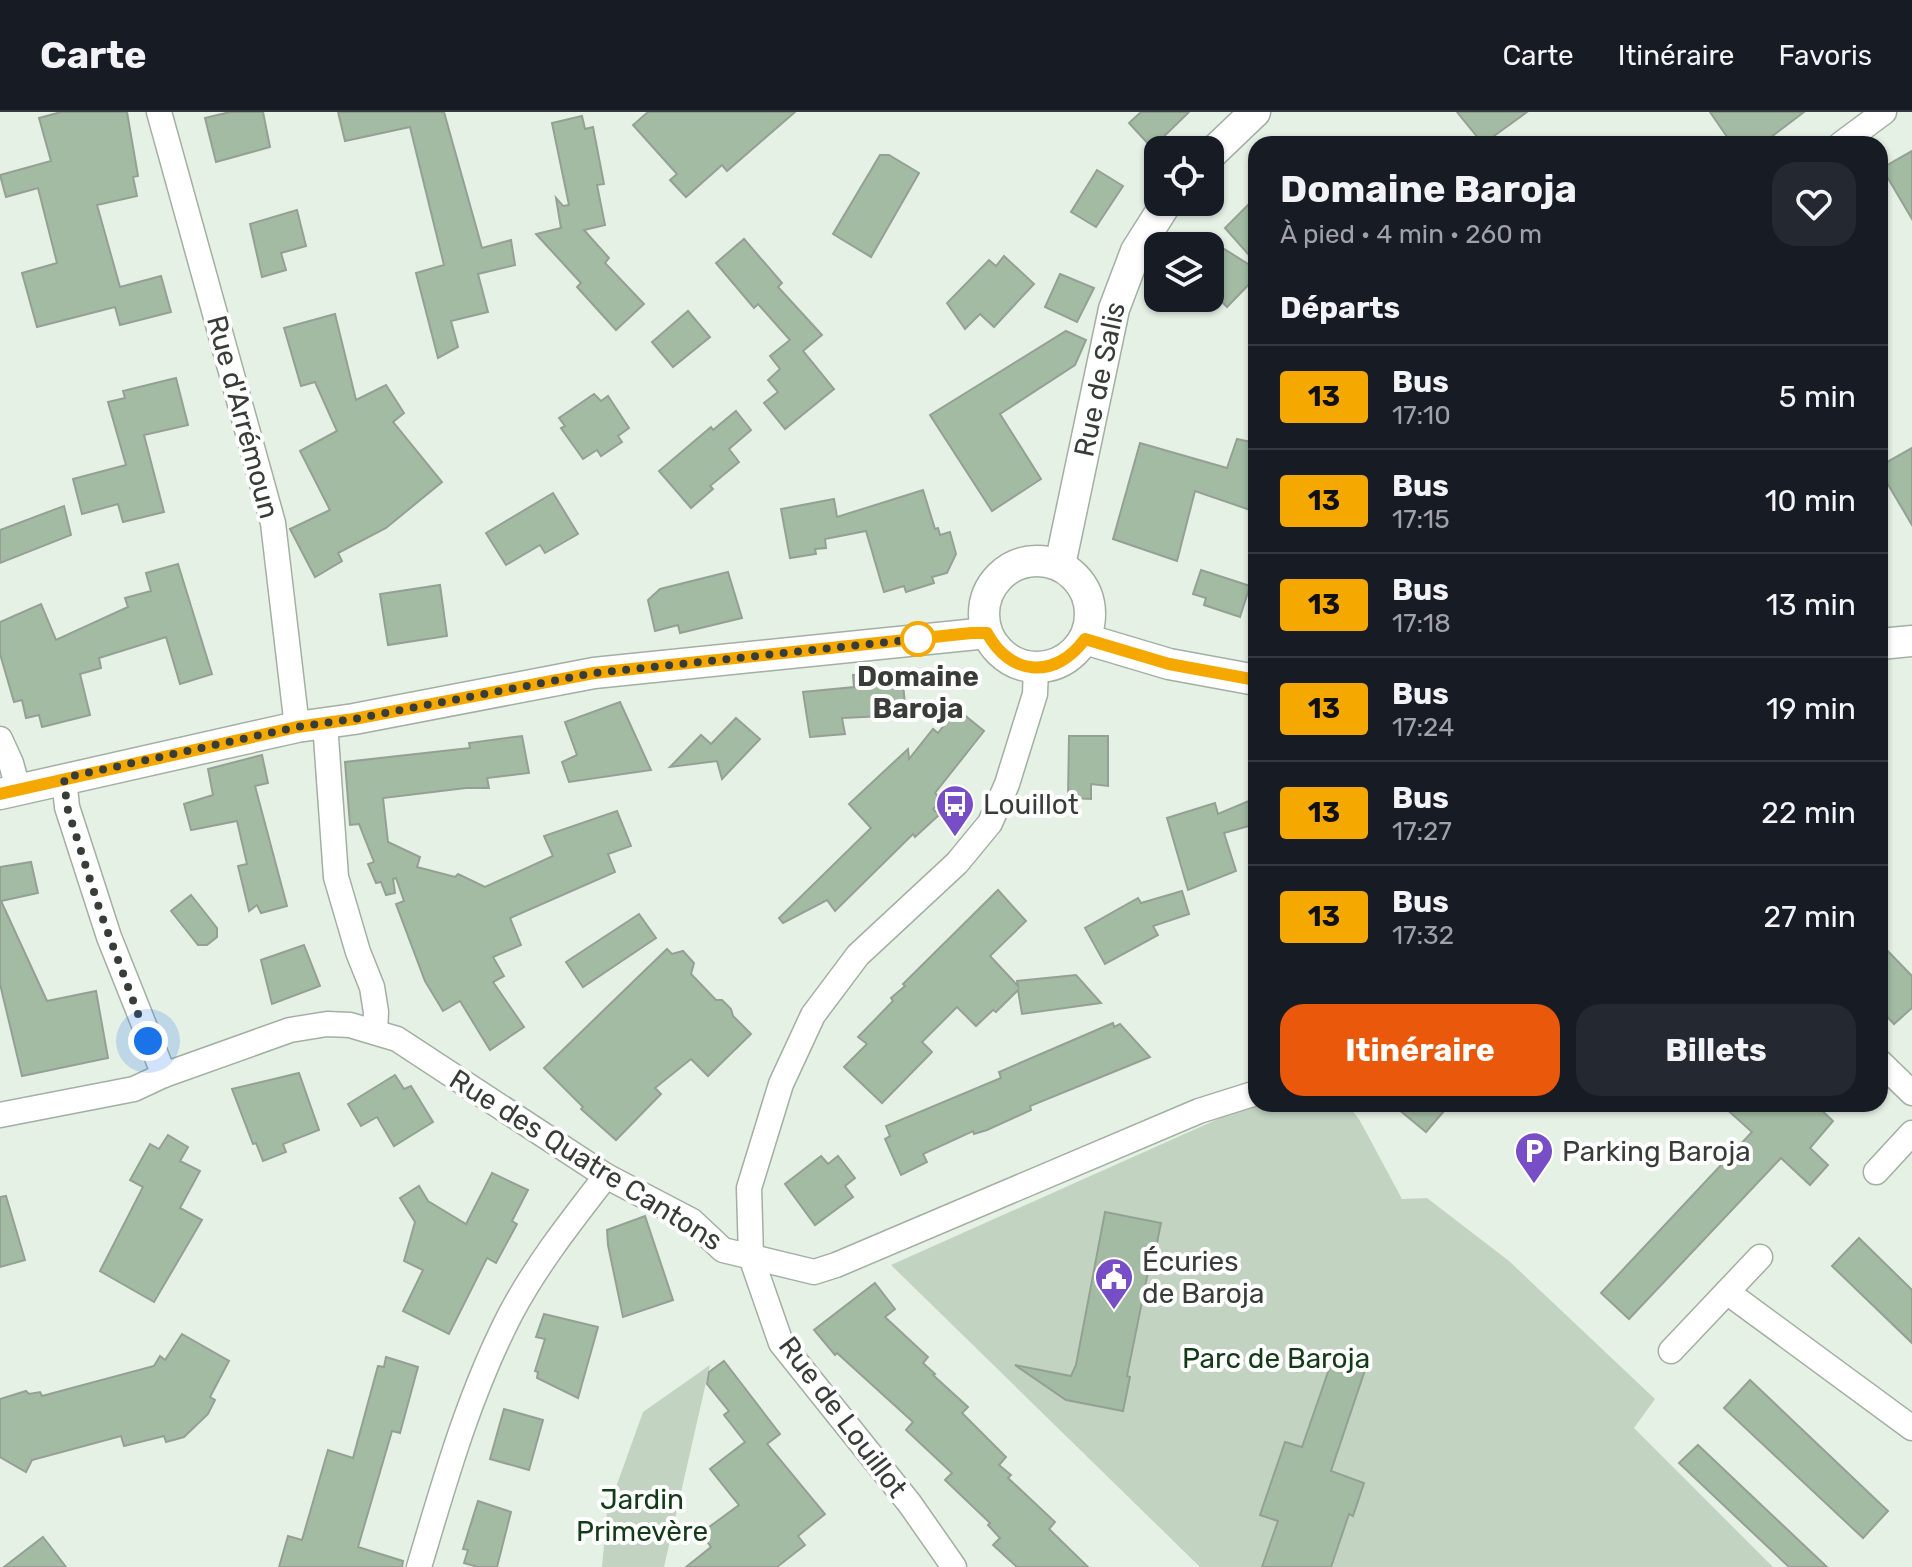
<!DOCTYPE html>
<html lang="fr">
<head>
<meta charset="utf-8">
<style>
  body { margin:0; font-family:Rubik,sans-serif; background:#242831; color:#f1f3f6; height:100vh; display:flex; flex-direction:column; font-size:30px; white-space:nowrap }
  * { box-sizing:border-box; margin:0 }
  p { font-size:26px; color:#9ea1a6 }
  .icon { flex:none; width:44px; height:44px; fill:none; stroke:currentColor; stroke-width:2; stroke-linecap:round; stroke-linejoin:round }
  .map { position:relative; flex:1; overflow:hidden }
  .sheet { position:absolute; left:1248px; top:24px; width:640px; height:976px; display:flex; flex-direction:column; background:#171b24; border-radius:24px; box-shadow:0 2px 6px #0004 }
  .sheet>* { flex:none }
  .badge { padding:0 16px; border-radius:6px; font-size:28px; line-height:52px }
  .buttons { position:absolute; left:1144px; top:24px; display:grid; gap:16px }
  .buttons a { display:grid; place-items:center; width:80px; height:80px; border-radius:16px; background:#171b24; box-shadow:0 2px 6px #0004; font-size:40px }
  .you { position:absolute; width:40px; height:40px; margin:-20px; border:6px solid #fff; border-radius:50%; background:#1a73e8; box-shadow:0 0 0 12px #1a73e833 }
  .map>.badge { position:absolute; translate:-50% -50%; box-shadow:0 0 0 4px #fff }
  h2 { padding:0 32px; font-size:30px; line-height:72px }
  .round { display:grid; place-items:center; flex:none; width:84px; height:84px; border-radius:24px; background:#242831 }
  .summary { display:flex; align-items:center; justify-content:space-between; height:136px; padding:0 32px }
  h1 { font-size:38px; font-weight:700; line-height:60px }
  .cta { display:flex; gap:16px; margin-top:auto; padding:16px 32px }
  .cta a { flex:1; height:92px; border-radius:24px; background:#ea580c; color:#fff; font-size:32px; font-weight:700; line-height:92px; text-align:center }
  .cta a+a { background:#242831; color:#f1f3f6 }
  ul { padding:0; list-style:none }
  li { display:flex; align-items:center; gap:24px; height:104px; padding:0 32px; border-top:2px solid #363941 }
  li div { flex:1 }
  li b { display:block; font-size:30px }
  li em { font-style:normal }
  li .badge { min-width:88px; font-weight:700; text-align:center }
  header { display:flex; align-items:center; gap:48px; box-sizing:border-box; height:112px; padding:0 40px; background:#171b24; border-bottom:2px solid #363941 }
  header strong { font-size:38px }
  nav { display:flex; gap:44px; margin-inline-start:auto; font-size:28px }
  .map>svg:first-child { display:block }
</style>
</head>
<body>
<header>
<strong>Carte</strong>
<nav><a>Carte</a><a>Itinéraire</a><a>Favoris</a></nav>
</header>
<div class="map">
<svg width="1912" height="1455" viewBox="0 0 1912 1455">
  <rect width="100%" height="100%" fill="#e6f1e6"/>
  <!-- green -->
  <g fill="#c2d3c2">
    <polygon points="1256,990 1256,992 1347,992 1359,1007 1402,1087 1427,1086 1509,1149 1655,1287 1634,1316 1773,1455 1200,1455 891,1153"/>
    <polygon points="710,1253 664,1455 602,1455 607,1400 643,1300"/>
  </g>
  <!-- building -->
  <g fill="#a3bba3" stroke="#95a095" stroke-width="2">
    <polygon points="61,0 127,0 138,64 133,65 137,84 97,93 120,175 161,164 171,200 120,213 115,195 37,215 22,161 57,151 38,76 6,85 0,63 51,49 39,6"/>
    <polygon points="230,0 263,0 270,35 216,50 205,6"/>
    <polygon points="338,0 444,0 482,136 511,128 515,153 478,162 488,200 451,209 458,235 438,246 416,161 444,153 410,15 345,29"/>
    <polygon points="648,0 795,0 727,59 722,53 686,85 670,68 677,62 633,13"/>
    <polygon points="1141,0 1189,0 1152,36 1129,11"/>
    <polygon points="1457,0 1527,0 1483,32"/>
    <polygon points="1710,0 1804,0 1762,32 1732,32"/>
    <polygon points="582,4 585,17 593,15 604,72 597,73 605,113 584,118 609,146 605,151 644,192 616,218 577,175 581,171 536,122 561,116 556,86 563,94 569,93 552,11"/>
    <polygon points="1912,39 1912,107 1882,56"/>
    <polygon points="880,43 889,43 919,61 871,145 833,122"/>
    <polygon points="1097,58 1123,74 1096,115 1071,100"/>
    <polygon points="1256,85 1256,151 1225,116"/>
    <polygon points="297,98 306,134 281,141 286,158 262,165 250,112"/>
    <polygon points="744,127 782,171 778,175 822,223 803,239 834,277 785,317 764,291 778,280 768,268 780,257 770,244 790,228 758,192 754,196 716,151"/>
    <polygon points="1210,128 1256,157 1256,165 1227,195 1210,178"/>
    <polygon points="1004,144 1034,172 994,215 980,202 965,217 947,191 989,148 996,154"/>
    <polygon points="1060,162 1094,176 1077,210 1045,195"/>
    <polygon points="688,199 710,225 673,255 652,230"/>
    <polygon points="335,202 356,288 386,273 404,301 393,310 442,370 386,416 338,441 342,449 315,465 290,417 330,398 300,339 337,319 315,270 301,274 284,216"/>
    <polygon points="1066,219 1086,228 1075,253 1000,302 1041,367 992,399 930,303"/>
    <polygon points="176,266 188,313 144,323 164,400 123,410 118,392 82,402 73,367 126,353 108,290 125,286 123,279"/>
    <polygon points="594,282 601,289 608,284 629,316 618,324 622,330 601,344 597,338 583,347 561,316 565,314 559,306"/>
    <polygon points="736,299 751,318 729,337 739,350 710,374 713,377 691,396 659,359 711,315 713,318"/>
    <polygon points="1237,327 1256,331 1256,400 1195,379 1177,449 1113,427 1140,331 1227,356"/>
    <polygon points="1912,336 1912,413 1880,359 1880,354"/>
    <polygon points="923,378 935,417 938,416 940,423 950,420 956,442 947,461 932,465 934,471 906,480 904,474 884,480 866,419 825,427 826,436 815,437 816,442 790,446 781,397 834,387 837,405"/>
    <polygon points="553,381 578,422 545,441 540,433 506,453 486,421"/>
    <polygon points="64,394 71,423 0,451 0,418"/>
    <polygon points="178,452 212,562 180,572 166,525 99,546 101,556 80,562 90,603 42,615 39,603 26,606 22,588 14,590 0,542 0,510 41,492 56,528 128,495 125,486 151,479 146,461"/>
    <polygon points="1201,458 1250,474 1240,505 1204,493 1206,486 1193,482"/>
    <polygon points="728,460 742,506 680,521 678,513 655,519 648,488 660,477"/>
    <polygon points="440,473 447,524 388,533 380,482"/>
    <polygon points="902,561 906,603 842,606 845,622 810,625 803,580 854,575 853,563"/>
    <polygon points="620,590 651,658 569,670 562,650 577,643 565,610"/>
    <polygon points="957,597 984,619 935,681 942,689 933,697 939,703 915,725 913,722 835,799 827,788 783,811 779,806 871,716 849,692 908,637 909,647 933,617 938,621"/>
    <polygon points="736,606 760,627 722,667 717,649 670,655 701,623 711,632"/>
    <polygon points="522,624 529,661 487,666 489,676 466,676 383,686 388,730 420,745 417,755 455,765 458,762 485,775 553,744 544,724 617,699 631,734 608,742 615,760 510,806 521,833 493,845 504,864 493,870 524,915 490,938 460,889 443,899 425,869 396,792 404,789 396,766 393,767 395,781 386,783 381,770 376,771 368,752 374,750 359,712 350,713 345,650 470,636 469,631"/>
    <polygon points="1069,624 1108,624 1108,674 1091,672 1091,687 1068,686"/>
    <polygon points="262,643 268,671 255,674 287,794 261,801 257,793 249,799 238,754 247,752 237,709 191,718 184,692 213,683 208,657"/>
    <polygon points="1256,686 1256,712 1224,721 1236,759 1188,778 1167,706 1215,691 1218,702"/>
    <polygon points="31,750 38,781 1,789 47,889 96,879 108,946 22,964 0,872 0,755"/>
    <polygon points="998,778 1026,809 990,844 1018,874 1017,869 1076,863 1101,891 1022,902 1018,878 996,900 993,898 976,914 957,895 922,930 932,940 882,991 844,955 867,932 858,925 893,889 891,886 905,874 903,872"/>
    <polygon points="1182,779 1189,802 1153,814 1158,823 1105,852 1085,816 1138,786 1141,791"/>
    <polygon points="191,783 217,816 217,825 207,833 198,833 171,799"/>
    <polygon points="639,802 656,826 583,875 566,850"/>
    <polygon points="1880,831 1912,864 1912,896 1894,912 1880,897"/>
    <polygon points="304,833 320,874 272,892 261,848"/>
    <polygon points="667,837 672,842 683,839 694,851 691,862 716,888 722,888 731,897 733,904 751,922 708,964 691,947 655,976 661,982 616,1028 581,997 583,995 544,956"/>
    <polygon points="1113,911 1114,915 1120,912 1150,945 1030,994 1031,998 987,1018 974,1022 973,1019 923,1042 927,1050 901,1063 885,1027 890,1024 886,1014 1001,966 999,960"/>
    <polygon points="299,961 319,1018 283,1032 286,1040 263,1049 256,1031 253,1032 232,977"/>
    <polygon points="395,963 404,977 411,974 433,1010 394,1034 377,1005 361,1014 348,992"/>
    <polygon points="1392,992 1450,992 1426,1020"/>
    <polygon points="1721,992 1815,992 1833,1009 1810,1036 1828,1053 1810,1073 1781,1046 1629,1207 1601,1181 1752,1020"/>
    <polygon points="168,1023 188,1035 180,1049 200,1059 180,1096 202,1108 154,1190 100,1159 143,1075 130,1068 150,1032 159,1037"/>
    <polygon points="821,1044 828,1052 838,1044 855,1066 845,1074 853,1085 815,1113 785,1072"/>
    <polygon points="492,1061 528,1078 512,1109 517,1112 496,1151 487,1146 449,1222 403,1199 423,1158 404,1149 415,1110 400,1086 419,1074 428,1089 466,1112"/>
    <polygon points="6,1084 25,1148 0,1155 0,1085"/>
    <polygon points="1105,1100 1161,1111 1154,1145 1151,1145 1127,1264 1130,1265 1123,1299 1066,1288 1015,1253 1071,1264 1076,1253"/>
    <polygon points="645,1104 673,1188 623,1205 608,1133 607,1118"/>
    <polygon points="1859,1126 1912,1178 1912,1231 1832,1154"/>
    <polygon points="875,1171 895,1197 885,1205 928,1245 923,1251 935,1262 933,1263 968,1295 962,1301 1006,1345 999,1353 1011,1363 1008,1366 1055,1410 1049,1417 1088,1455 1017,1455 993,1433 1000,1426 988,1413 990,1411 945,1368 952,1361 906,1318 913,1310 837,1241 835,1243 814,1218"/>
    <polygon points="544,1202 598,1215 578,1286 537,1266 538,1260 535,1259 545,1227 536,1225"/>
    <polygon points="182,1222 229,1249 210,1285 215,1288 208,1302 184,1325 166,1330 164,1324 124,1334 121,1324 32,1348 26,1360 0,1345 0,1287 26,1279 29,1282 40,1280 42,1284 154,1254 160,1244 165,1248"/>
    <polygon points="1335,1240 1367,1252 1331,1359 1364,1371 1353,1404 1349,1402 1331,1455 1262,1455 1278,1409 1260,1403 1285,1330 1302,1335"/>
    <polygon points="386,1245 418,1255 400,1321 392,1319 358,1435 403,1449 402,1455 279,1455 288,1424 302,1428 328,1338 353,1346 378,1254 384,1255"/>
    <polygon points="724,1249 780,1322 767,1332 825,1402 798,1424 805,1433 777,1455 686,1455 711,1435 701,1421 739,1393 710,1357 745,1330 724,1303 729,1299 707,1272 709,1260"/>
    <polygon points="1750,1268 1888,1399 1863,1426 1724,1296"/>
    <polygon points="504,1297 543,1308 529,1358 490,1347"/>
    <polygon points="1698,1333 1827,1455 1789,1455 1679,1351"/>
    <polygon points="478,1389 511,1400 497,1455 478,1455 464,1451 468,1438 463,1437"/>
    <polygon points="43,1425 66,1455 4,1455"/>
  </g>
  <g fill="none" stroke-linecap="round" stroke-linejoin="round">
    <!-- minor casing -->
    <g stroke="#a3afa3" stroke-width="27">
      <g id="minor">
        <polyline points="159,0 273,411 297,615"/>
        <polyline points="1841,32 1884,0"/>
        <polyline points="325,611 336,765 358,840 372,875 376,900 375,919"/>
        <polyline points="0,627 11,651 18,677"/>
        <polyline points="64,666 67,695 109,825 164,963"/>
        <polyline points="1880,950 1912,981"/>
        <polyline points="0,1003 134,977 164,963 290,918 327,912 350,913 397,927 606,1064 692,1109 723,1138 814,1160 836,1153 1199,999 1256,981"/>
        <polyline points="1876,1060 1912,1021"/>
        <polyline points="1727,1180 1912,1316"/>
        <polyline points="1671,1239 1760,1145"/>
        <path d="M419,1455c26,-87 50,-173 92,-254 26,-49 61,-93 95,-137"/>
        <polyline points="954,1455 910,1392 781,1231 751,1145 749,1076 781,972 813,903 858,843 957,751 990,711 1007,672 1035,582 1036,556"/>
      </g>
    </g>
    <!-- tertiary casing -->
    <g stroke="#a3afa3" stroke-width="33">
      <g id="tertiary">
        <polyline points="1210,43 1255,0"/>
        <circle cx="1037" cy="502" r="53"/>
        <path id="s1" d="M1060,453l54,-256 22,-58 31,-49"/>
        <polyline points="1085,527 1169,552 1256,568"/>
        <polyline points="1880,532 1912,529"/>
        <polyline points="0,682 297,615 354,607 594,561 987,521"/>
      </g>
    </g>
    <!-- minor -->
    <use href="#minor" stroke="#fff" stroke-width="24"/>
    <!-- tertiary -->
    <use href="#tertiary" stroke="#fff" stroke-width="30"/>
  </g>
  <g fill="none" stroke-linecap="round" stroke-linejoin="round">
    <!-- line casing -->
    <g stroke="#fff" stroke-width="18">
      <path id="line" d="M0,682l297,-67 57,-8 240,-46 377,-40h16c24,44 69,46 98,6l84,25 87,16"/>
    </g>
    <!-- line -->
    <use href="#line" stroke="#f5a900" stroke-width="12"/>
    <!-- walk -->
    <polyline stroke="#393d39" stroke-width="8" stroke-dasharray="0 14.4" points="148,929 100,799 67,695 64,666 297,615 354,607 594,561 928,526 918,527"/>
  </g>
  <!-- icons -->
  <defs>
    <g id="bus-pin" transform="scale(2)"><path d="M0 17L-7.5 6A9.5 9.5 0 1 1 7.5 6Z" fill="#774ec6" stroke="#fff"/><path d="M-5-6H5V4H4V6H2V4H-2V6H-4V4H-5ZM-3.5-4V0h7V-4ZM-3.5 1.2v1.5H-2V1.2ZM2 1.2v1.5H3.5V1.2Z" fill="#fff"/></g>
    <g id="parking-pin" transform="scale(2)"><path d="M0 17L-7.5 6A9.5 9.5 0 1 1 7.5 6Z" fill="#774ec6" stroke="#fff"/><path d="M-3.5-5.5H1a3.5 3.5 0 0 1 0 7H-1V5.5H-3.5ZM-1-3.4V-.6H.8a1.4 1.4 0 0 0 0-2.8Z" fill="#fff"/></g>
    <g id="civic-pin" transform="scale(2)"><path d="M0 17L-7.5 6A9.5 9.5 0 1 1 7.5 6Z" fill="#774ec6" stroke="#fff"/><path d="M-.6-6.5H3V-4.5H.6V-3L4-1V1h2V6H-6V1h2V-1L-.6-3ZM-1.2 2.5V6h2.4V2.5Z" fill="#fff"/></g>
  </defs>
  <g fill-rule="evenodd">
    <use href="#bus-pin" x="955" y="692"/>
    <use href="#parking-pin" x="1534" y="1039"/>
    <use href="#civic-pin" x="1114" y="1165"/>
  </g>
  <!-- markers -->
  <circle fill="#fff" stroke="#f5a900" stroke-width="4" cx="918" cy="527" r="16"/>
  <g text-anchor="middle" dominant-baseline="central" stroke-width="8" stroke-linejoin="round" paint-order="stroke">
    <!-- street labels -->
    <g font-size="28" fill="#393d39" stroke="#fff">
      <text stroke="none"><textPath href="#s1" startOffset="190">Rue de Salis</textPath></text>
      <text transform="translate(243 305) rotate(75)">Rue d'Arrémoun</text>
      <text transform="translate(586 1048) rotate(32)">Rue des Quatre Cantons</text>
      <text transform="translate(843 1305) rotate(53)">Rue de Louillot</text>
    </g>
    <!-- stop labels -->
    <g font-size="28" font-weight="bold" fill="#393d39" stroke="#fff">
      <text x="918" y="564">Domaine<tspan x="918" dy="32">Baroja</tspan></text>
    </g>
    <!-- poi labels -->
    <g font-size="28" fill="#393d39" stroke="#fff" text-anchor="start">
      <text x="983" y="692">Louillot</text>
      <text x="1562" y="1039">Parking Baroja</text>
      <text x="1142" y="1149">Écuries<tspan x="1142" dy="32">de Baroja</tspan></text>
    </g>
    <!-- park labels -->
    <g font-size="28" fill="#143b18" stroke="#fff">
      <text x="1276" y="1246">Parc de Baroja</text>
      <text x="642" y="1387">Jardin<tspan x="642" dy="32">Primevère</tspan></text>
    </g>
  </g>
</svg>
<div class="buttons">
<a><svg class="icon" aria-label="locate" viewBox="0 0 24 24"><circle cx="12" cy="12" r="6"/><path d="M12 2v4M12 18v4M2 12h4M18 12h4"/></svg></a>
<a><svg class="icon" aria-label="layers" viewBox="0 0 24 24"><path d="M12 4l9 5-9 5-9-5zM3 14l9 5 9-5"/></svg></a>
</div>
<div class="you" style="left:148px;top:929px"></div>
<section class="sheet">
<div class="summary"><div><h1>Domaine Baroja</h1><p>À pied · 4 min · 260 m</p></div><a class="round"><svg class="icon" aria-label="heart" viewBox="0 0 24 24"><path d="M12 20l-8-8c-3-5 5-10 8-4 3-6 11-1 8 4z"/></svg></a></div>
<h2>Départs</h2>
<ul>
<li><span class="badge" style="background:#f5a900;color:#111">13</span><div><b>Bus</b><p>17:10</p></div><em>5 min</em></li>
<li><span class="badge" style="background:#f5a900;color:#111">13</span><div><b>Bus</b><p>17:15</p></div><em>10 min</em></li>
<li><span class="badge" style="background:#f5a900;color:#111">13</span><div><b>Bus</b><p>17:18</p></div><em>13 min</em></li>
<li><span class="badge" style="background:#f5a900;color:#111">13</span><div><b>Bus</b><p>17:24</p></div><em>19 min</em></li>
<li><span class="badge" style="background:#f5a900;color:#111">13</span><div><b>Bus</b><p>17:27</p></div><em>22 min</em></li>
<li><span class="badge" style="background:#f5a900;color:#111">13</span><div><b>Bus</b><p>17:32</p></div><em>27 min</em></li>
</ul>
<div class="cta"><a>Itinéraire</a><a>Billets</a></div>
</section>
</div>
</body>
</html>
